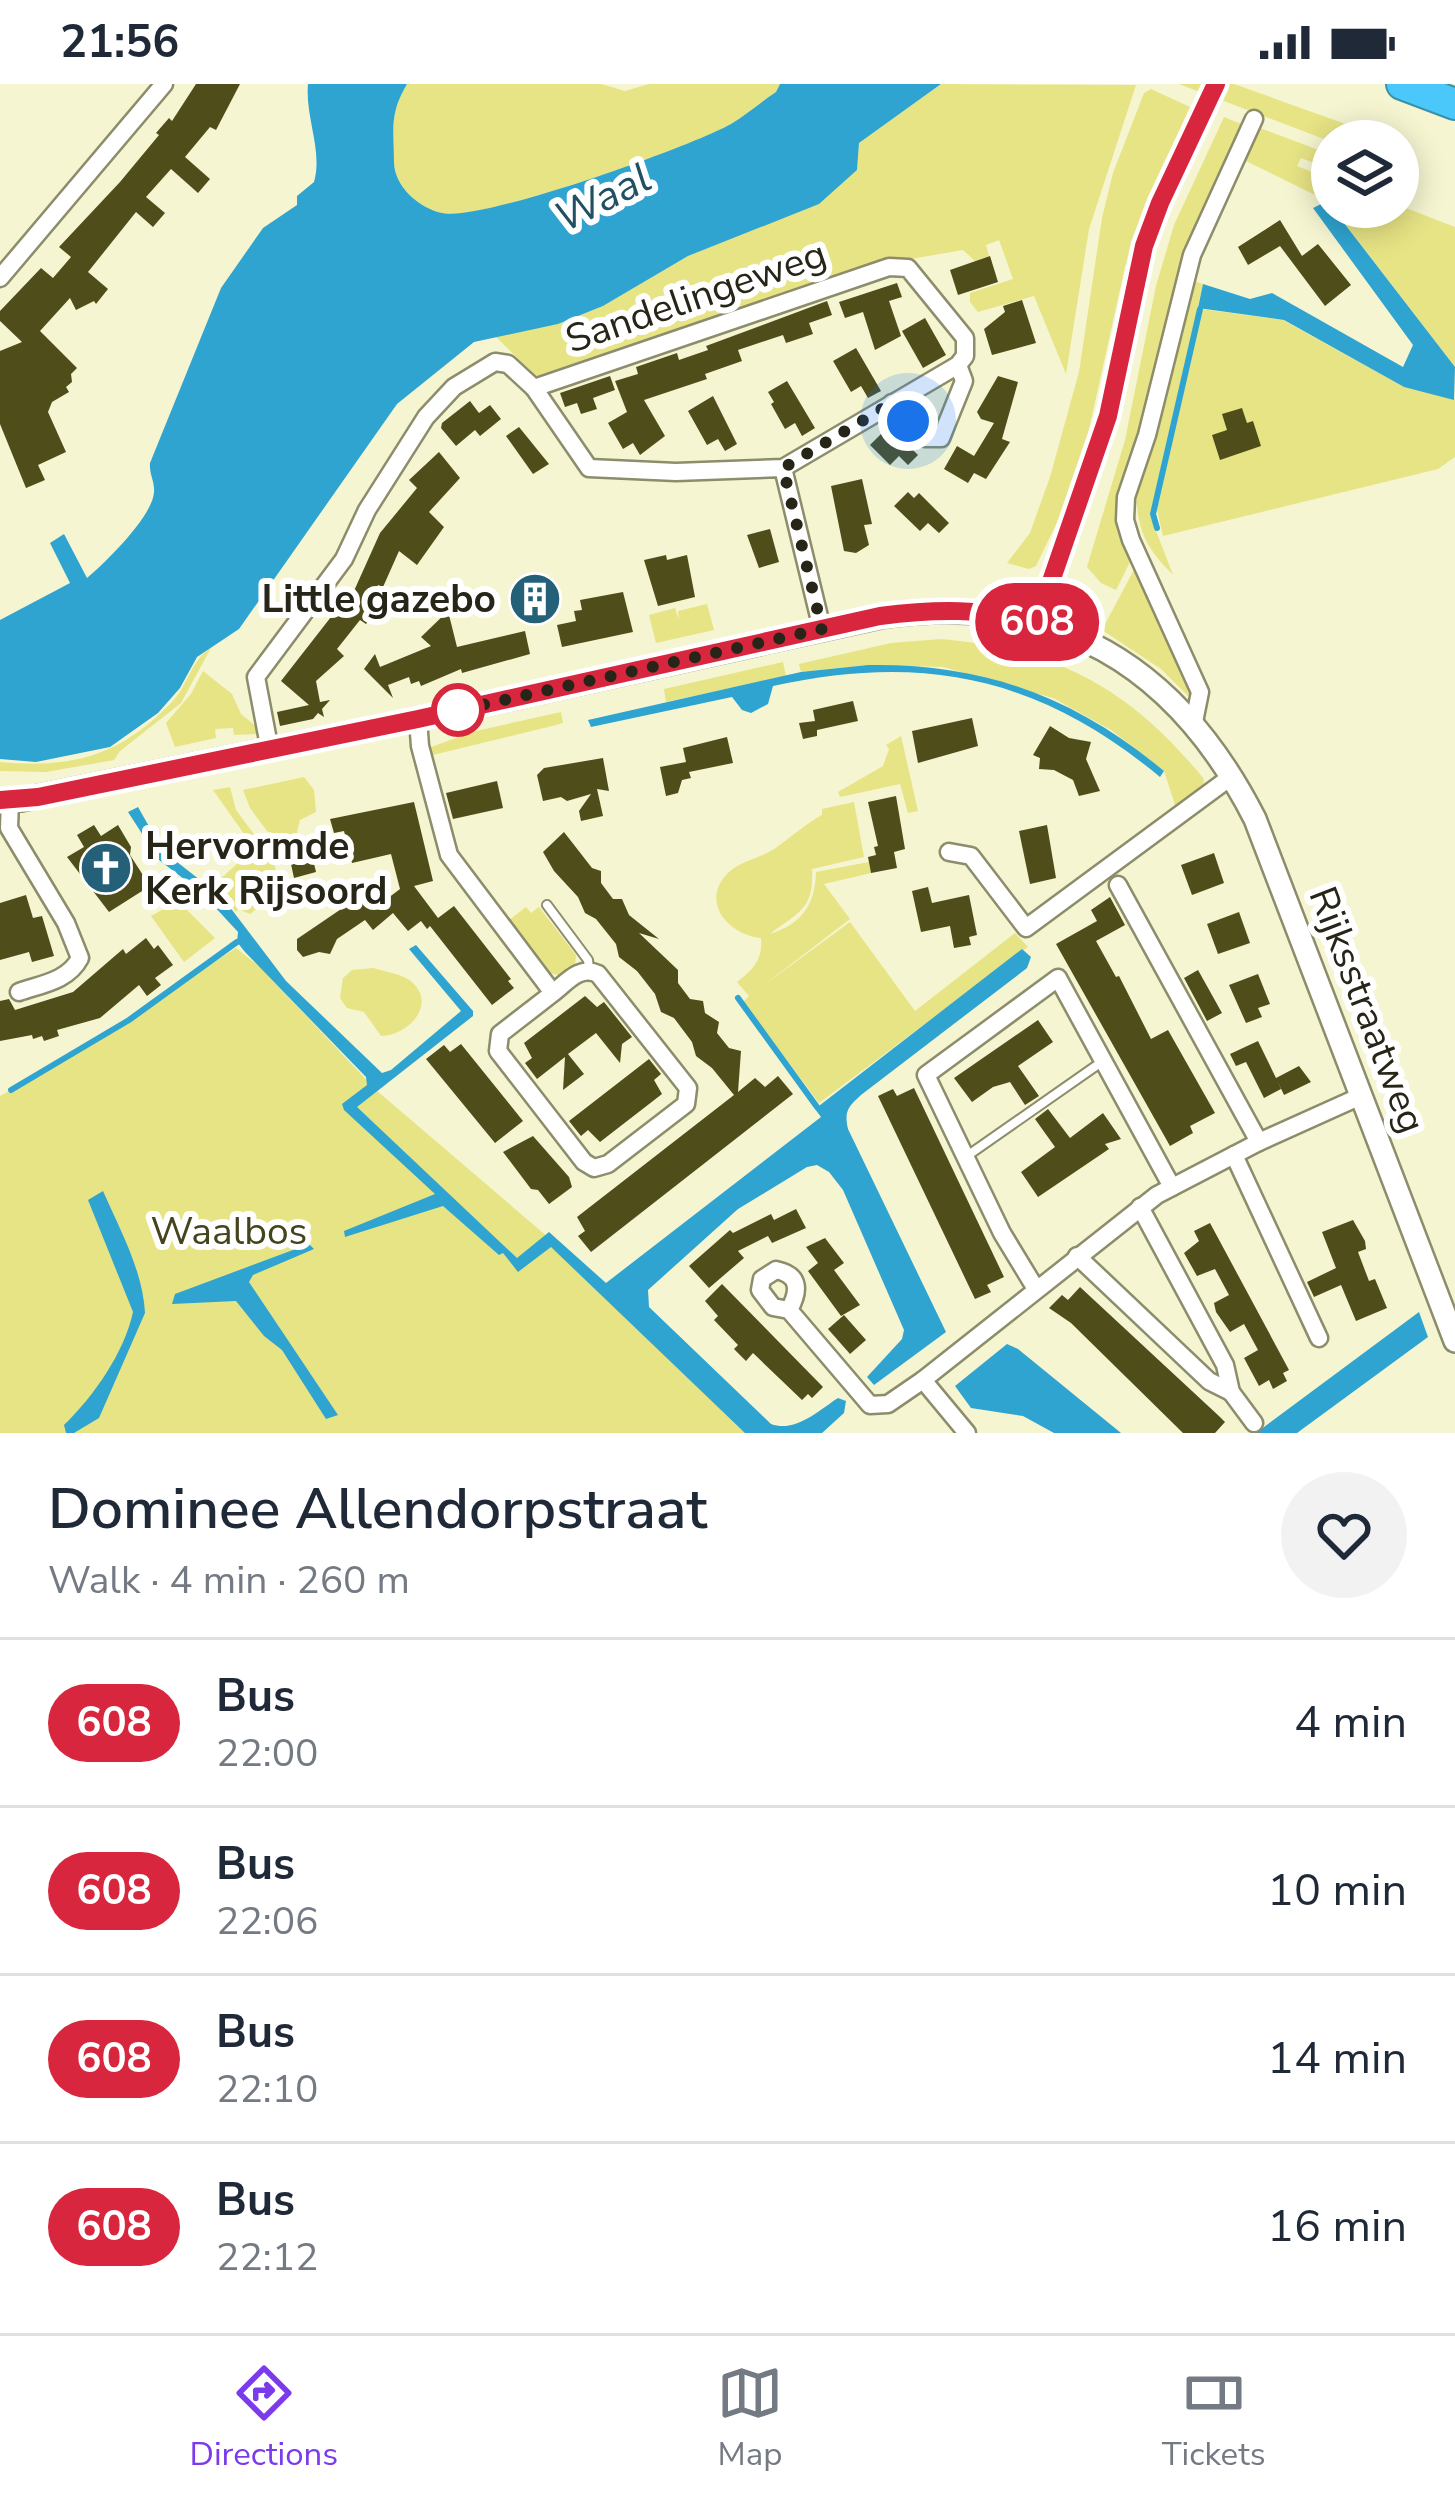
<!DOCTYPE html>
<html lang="en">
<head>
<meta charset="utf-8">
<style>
  body { margin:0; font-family:"Nunito Sans",sans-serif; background:#f2f2f3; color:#1f2937; height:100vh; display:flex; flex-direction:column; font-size:45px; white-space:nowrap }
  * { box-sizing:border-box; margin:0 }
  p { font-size:39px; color:#747a83 }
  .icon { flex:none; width:66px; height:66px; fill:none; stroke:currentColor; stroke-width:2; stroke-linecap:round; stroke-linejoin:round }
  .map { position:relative; height:1349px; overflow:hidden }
  .panel { display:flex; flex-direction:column; background:#fff; flex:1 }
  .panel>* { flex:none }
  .badge { padding:0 24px; border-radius:39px; font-size:42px; line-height:78px }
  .tools { position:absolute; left:1311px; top:36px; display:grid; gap:24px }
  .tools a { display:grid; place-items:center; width:108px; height:108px; border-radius:50%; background:#fff; box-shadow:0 6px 30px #0003; font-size:60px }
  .you { position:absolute; width:60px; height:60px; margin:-30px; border:9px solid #fff; border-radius:50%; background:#1a73e8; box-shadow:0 0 0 18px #1a73e833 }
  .map>.badge { position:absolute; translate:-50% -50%; box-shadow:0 0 0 6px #fff }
  .round { display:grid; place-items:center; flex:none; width:126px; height:126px; border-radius:63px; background:#f2f2f3 }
  .head { display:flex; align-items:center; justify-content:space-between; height:204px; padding:0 48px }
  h1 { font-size:57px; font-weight:600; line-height:90px }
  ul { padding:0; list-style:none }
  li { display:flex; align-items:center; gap:36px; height:168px; padding:0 48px; border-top:3px solid #e0e1e3 }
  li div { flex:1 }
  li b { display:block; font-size:45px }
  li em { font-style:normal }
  li .badge { min-width:132px; font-weight:700; text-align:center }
  .status { display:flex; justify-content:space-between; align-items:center; height:84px; padding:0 60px; background:#fff; direction:ltr }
  .status svg { height:33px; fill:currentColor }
  .tabs { display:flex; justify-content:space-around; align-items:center; height:168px; border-top:3px solid #e0e1e3; background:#fff; font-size:33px; color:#747a83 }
  .tabs a { display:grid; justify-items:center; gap:6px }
  .tabs .current { color:#7c3aed }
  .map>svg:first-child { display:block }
</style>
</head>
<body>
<div class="status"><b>21:56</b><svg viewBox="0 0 49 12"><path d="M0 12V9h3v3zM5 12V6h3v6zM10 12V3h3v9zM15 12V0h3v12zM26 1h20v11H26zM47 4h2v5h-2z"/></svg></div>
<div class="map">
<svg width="1455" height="1349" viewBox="0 0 1455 1349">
  <rect width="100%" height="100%" fill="#f5f5d1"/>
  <!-- green -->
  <g fill="#e7e485">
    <path d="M407,0h194l24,7 24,-7h131l-4,8c-15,10 -30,23 -45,32 -40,23 -250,98 -289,89 -23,-5 -47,-26 -48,-50 0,-35 -5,-48 13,-79z"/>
    <polygon points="941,0 1136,1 1089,145 1066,290 1034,212 978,228 970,218 970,209 1013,195 999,156 986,161 989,172 975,177 963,166 905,176 893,174 536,292 495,252 558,240 603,222 688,172 819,119 857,86 859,59"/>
    <polygon points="1179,0 1234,0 1393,57 1332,58"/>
    <polygon points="1151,5 1190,23 1145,125 1125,183 1084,368 1063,426 1036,482 1029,485 1007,479 1030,449 1050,393 1079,288 1102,134 1113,89 1144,9"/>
    <polygon points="1224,33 1246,42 1191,161 1122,431 1133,472 1116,506 1101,499 1087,483 1125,356 1156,202 1174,141"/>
    <polygon points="1260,44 1332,71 1332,86 1301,74 1297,82 1332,96 1332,123 1327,117 1244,76"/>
    <polygon points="1398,121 1455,143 1455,283 1332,123"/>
    <path d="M1194,197l9,3 -53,231 23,60c-26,-27 -34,-40 -37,-78z"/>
    <polygon points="1202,225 1283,236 1404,303 1455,315 1455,373 1438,385 1163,452 1157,426"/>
    <polygon points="1137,480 1195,613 1188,612 1161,585 1102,546"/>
    <polygon points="707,520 714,546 656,559 649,531 675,524 679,536 678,527"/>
    <path d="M941,555c118,11 188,49 263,140l-1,7 -27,22 -12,-37 -53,-41 -58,-32 -110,-31 -75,-2 -67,7 -2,-8 92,-21z"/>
    <path d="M211,564l-30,55 -61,48 -6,9 -68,12 -46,-1v-9c74,7 121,-7 172,-60 17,-18 18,-41 39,-54z"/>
    <polygon points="783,578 786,592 666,618 664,605"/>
    <polygon points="203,587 232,610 241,630 258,644 259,650 234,651 233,644 215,645 216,654 175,663 166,639 191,610"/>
    <polygon points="561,628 563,639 556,641 433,671 431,663 476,647"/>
    <polygon points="901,652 918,727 908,729 900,700 840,713 838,708 883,682 889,665 886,661"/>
    <polygon points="304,693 314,706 316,728 300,736 295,756 279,763 250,724 243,706"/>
    <polygon points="230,703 236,726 273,776 281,805 250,830 238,825 236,828 215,800 254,764 213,706"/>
    <path d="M854,718l10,55 -52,12c2,40 -12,42 -42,65 31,-10 45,-28 46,-62l53,-10 2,11 -47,11 26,35 -90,69 90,-66 65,89 100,-78 13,14 -209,156 -76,-101 6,-6 -12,-14c16,-12 26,-23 24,-44 -32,-3 -62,-36 -33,-65 13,-13 35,-15 49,-26 14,-10 30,-24 45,-32v-6z"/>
    <polygon points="178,817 215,854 184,878 151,832"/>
    <polygon points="526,823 531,829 539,823 576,871 575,882 563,892 549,889 508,837"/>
    <polygon points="236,864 259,882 376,1006 777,1349 0,1349 0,1012 46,987"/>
    <path d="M374,884c11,4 29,6 38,14 26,24 -6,54 -31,54l-17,-24 -17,-4 -7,-10 3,-20 9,-8z"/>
  </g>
  <!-- water -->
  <g fill="#2fa4d0">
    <path d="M308,0h99c-18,31 -13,44 -13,79 1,24 25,45 48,50 39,9 248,-66 289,-89 15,-9 30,-22 45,-32l4,-8h161l-82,59 -2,27 -38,34 -131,52 -85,50 -45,18 -84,18 -77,62 -158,225 -42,28 -17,31 -22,25 -48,34 -74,15 -36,-3v-139l70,-37 -20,-40 14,-9 23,44c18,-15 66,-62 67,-86 1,-10 -5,-18 -4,-29l71,-175 42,-60 34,-23v-9l17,-14c9,-32 -9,-64 -6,-98z"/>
    <polygon points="1327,117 1455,283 1454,316 1404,303 1284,236 1198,224 1203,200 1250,215 1272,209 1403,283 1413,261 1313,124"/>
    <path d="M868,581c116,-2 207,32 296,106l-4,6c-121,-100 -235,-124 -387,-91l-5,18 -17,9 -9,-3 -10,-13 -141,30 -3,-7 213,-48z"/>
    <path d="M138,723l25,44 60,47 63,83 96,92 9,-3 70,-59 -52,-62 7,-4 57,66v5l-116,91 160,151 32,-26 57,51 215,-166 -6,-8 207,-160 9,8 -4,11 -166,127c-13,12 -17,16 -13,34l98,203 -72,53 -7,-8 35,-38 2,-9 -61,-140 -14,-18 -12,-7 -10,2 -69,42 -90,81 1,17 122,117c24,9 47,-13 67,-26l8,3 -2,12 -22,20h-77l-194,-186 -33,25 -15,-19 -4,2 -56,-49 -98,31 -1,-6 91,-37 -91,-84 -2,-6 25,-19 -1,-8 -121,-125 -8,-10 1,-10 -37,-40 -42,-32 -31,-48z"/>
    <path d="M103,1107c17,39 40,80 42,122l-46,105 -25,15h-8l-2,-8c30,-29 60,-72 69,-113l-45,-112z"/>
    <polygon points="309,1160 314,1165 253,1191 249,1198 338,1331 326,1335 282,1266 264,1252 236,1217 172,1220 175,1210"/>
    <polygon points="1419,1228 1428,1253 1297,1349 1256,1349"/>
    <polygon points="1007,1260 1018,1265 1121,1349 1054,1349 1023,1332 971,1324 955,1302"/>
  </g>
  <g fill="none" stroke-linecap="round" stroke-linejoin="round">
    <!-- stream -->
    <g stroke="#2fa4d0" stroke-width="6">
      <polyline points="1157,444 1153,430 1200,225"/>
      <polyline points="738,914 817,1023"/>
      <polyline points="11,1006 129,936 237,858"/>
    </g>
  </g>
  <!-- building -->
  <g fill="#4f4d1a">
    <polygon points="196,0 240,0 216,46 210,43 185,73 210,95 198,109 171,85 146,113 165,129 153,143 136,128 88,188 108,205 96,220 94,217 76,226 70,214 40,247 77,284 71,290 72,298 66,303 69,308 52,318 48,328 66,368 38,381 45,396 26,404 0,340 0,267 22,258 0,237 0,227 41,184 53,194 71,173 59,163 120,98 159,51 156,49 169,34 172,37"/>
    <polygon points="1280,136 1302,172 1318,160 1351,201 1325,222 1280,162 1248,181 1238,163"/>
    <polygon points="990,172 998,198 958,211 950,186"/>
    <polygon points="897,199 902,213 889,217 901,252 875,266 863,228 845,234 839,218"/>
    <polygon points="1022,216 1036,259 992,271 984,245 1005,228 1003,222"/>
    <polygon points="827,217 832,231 809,239 813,250 786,259 783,251 738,266 742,277 705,290 707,295 644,316 665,352 640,371 633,359 623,365 608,339 627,328 615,297 638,290 636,283 677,269 679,276 708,266 706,262"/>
    <polygon points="925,234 946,271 923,284 902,247"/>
    <polygon points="856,264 881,307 868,314 861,302 851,308 833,277"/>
    <polygon points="610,292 615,306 593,314 597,325 581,330 577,319 565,323 560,309"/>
    <polygon points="998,292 1018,298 1002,355 1010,358 986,395 974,389 968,399 944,385 957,362 974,372 994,339 981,335 977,328"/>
    <polygon points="787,297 815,344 802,352 795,339 785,345 771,320 774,318 768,308"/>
    <polygon points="713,312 737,360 725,367 718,355 707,361 688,327"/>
    <polygon points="470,317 479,329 490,321 501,335 480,352 475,346 456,362 441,344 442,339"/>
    <polygon points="1242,324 1247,339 1253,337 1261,362 1220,376 1212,351 1227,346 1222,330"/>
    <polygon points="889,342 918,371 908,381 899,372 890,381 870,361"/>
    <polygon points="519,343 549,380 533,390 506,352"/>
    <polygon points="439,368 460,394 429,428 444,443 417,481 399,467 383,503 378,501 368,523 376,528 366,540 360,536 337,565 344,572 316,597 320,618 330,616 322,625 324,633 318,629 313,635 280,642 277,628 309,621 281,597 345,515 349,518 380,449 417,404 409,396"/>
    <polygon points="862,395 872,440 864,441 869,461 856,469 844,467 831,402"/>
    <polygon points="908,408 914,414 919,409 949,439 939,449 928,439 920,447 894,422"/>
    <polygon points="770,445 779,478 759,484 747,451"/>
    <polygon points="666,471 667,476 687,471 695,513 658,522 644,476"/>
    <polygon points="623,508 633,548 562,563 557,541 576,537 574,527 582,526 580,516"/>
    <polygon points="448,527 457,563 525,547 530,570 462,589 461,585 421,602 419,597 411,600 409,593 388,601 393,614 364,585 375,570 380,583 431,562 421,553"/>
    <polygon points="853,617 858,637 817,646 817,652 803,655 799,639 815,637 813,626"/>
    <polygon points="972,634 978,662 918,679 912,647"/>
    <polygon points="1050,642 1069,654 1091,658 1086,675 1100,707 1079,712 1073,696 1054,686 1039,685 1040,674 1033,671"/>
    <polygon points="727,653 733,679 689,688 691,694 682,696 678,709 666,712 660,683 686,678 683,664"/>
    <polygon points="603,674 609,707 597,705 603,732 581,737 579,727 591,710 567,717 561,713 543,717 537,691 544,684"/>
    <polygon points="497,697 503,724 453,735 446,709"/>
    <polygon points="896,712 905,765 894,768 897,784 871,789 868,773 876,771 874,763 878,762 868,718"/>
    <polygon points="414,718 433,797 414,802 438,834 454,822 511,895 508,897 514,904 492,921 430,842 427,845 421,837 408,847 393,829 373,846 365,836 337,855 330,870 319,868 303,873 297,866 297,855 350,819 341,808 353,798 375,824 400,805 391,770 352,779 344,747 334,749 330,735"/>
    <polygon points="94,741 101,752 118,741 131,763 130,771 150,802 109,828 67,773 84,763 77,751"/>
    <polygon points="1047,741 1056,794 1030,800 1019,747"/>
    <polygon points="564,748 592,784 601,787 601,799 613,815 622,815 629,831 659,855 639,849 678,886 678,899 690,915 703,917 705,929 719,938 717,949 729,964 741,967 738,1008 755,994 765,1003 778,992 793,1010 591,1168 578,1152 585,1147 577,1133 734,1011 712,984 696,972 692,958 674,934 661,928 655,910 637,887 619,873 616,860 596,835 585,829 578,813 554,787 543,768"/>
    <polygon points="309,758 316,788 294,794 287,762"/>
    <polygon points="1214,769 1224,799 1192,811 1181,781"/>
    <polygon points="928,803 932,819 969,811 977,851 969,853 971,861 954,864 950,842 921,848 912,807"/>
    <polygon points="26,811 33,834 42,832 54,872 32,878 29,868 0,876 0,819"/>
    <polygon points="1110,813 1125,841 1096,857 1116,893 1119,892 1151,955 1168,946 1215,1029 1190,1042 1193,1049 1170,1062 1056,860 1097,837 1091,826"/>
    <polygon points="1239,828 1250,859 1218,870 1207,840"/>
    <polygon points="146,854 154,865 158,861 173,881 155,894 161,901 147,912 139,901 100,934 57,946 59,952 44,957 42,952 33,955 32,951 0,957 0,917 9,915 15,926 73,908 123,865 126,870"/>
    <polygon points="1198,886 1222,929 1207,937 1184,894"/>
    <polygon points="1258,890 1270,920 1258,924 1262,933 1246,939 1229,901"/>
    <polygon points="585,912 597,923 604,918 632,953 622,960 620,979 596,949 568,970 584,990 563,1006 565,973 537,995 525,979 532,974 524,959"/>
    <polygon points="1038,936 1053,958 1018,982 1039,1012 1025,1021 1010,998 993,1003 972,1018 954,994"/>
    <polygon points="1258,957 1276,994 1299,982 1311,998 1284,1011 1277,996 1281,1005 1264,1014 1246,978 1236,982 1230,970"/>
    <polygon points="461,960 523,1037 495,1059 426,975 444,961 450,968"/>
    <polygon points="649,975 661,990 654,996 662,1010 600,1058 588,1046 581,1052 569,1037"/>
    <polygon points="914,1004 1004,1193 987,1201 991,1208 975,1215 878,1012 893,1005 897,1012"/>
    <polygon points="1048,1025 1070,1054 1103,1029 1121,1055 1105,1060 1109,1065 1038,1113 1021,1088 1055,1063 1035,1035"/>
    <polygon points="533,1052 569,1093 572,1103 549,1120 538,1106 531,1105 503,1068"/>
    <polygon points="796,1125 806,1144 772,1159 768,1152 738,1167 744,1174 709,1204 689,1182 730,1146 733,1149 771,1130 774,1136"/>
    <polygon points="1353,1136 1365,1157 1366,1165 1358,1168 1369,1197 1375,1195 1387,1224 1356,1237 1341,1201 1314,1213 1307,1198 1336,1184 1322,1148"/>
    <polygon points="1210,1139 1289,1286 1283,1289 1287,1297 1273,1305 1269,1296 1259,1302 1244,1274 1258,1266 1244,1240 1230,1248 1216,1228 1214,1219 1229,1211 1215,1185 1197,1192 1184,1169 1199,1157 1194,1147"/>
    <polygon points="825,1154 844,1179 834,1186 860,1221 841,1232 808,1187 818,1179 806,1163"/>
    <polygon points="722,1200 823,1303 812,1314 808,1310 802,1316 753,1269 746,1277 734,1265 738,1261 714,1236 718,1232 705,1217"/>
    <polygon points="1080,1203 1220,1333 1225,1338 1215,1349 1183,1349 1071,1239 1049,1224 1062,1211 1068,1216"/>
    <polygon points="844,1231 866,1256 850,1270 828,1245"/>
  </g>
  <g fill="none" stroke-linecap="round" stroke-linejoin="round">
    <!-- service casing -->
    <g stroke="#8d8c6b" stroke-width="12">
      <g id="service">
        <polyline points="547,821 588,876 589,884"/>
        <polyline points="967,1072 1103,977"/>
      </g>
    </g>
    <!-- minor casing -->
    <g stroke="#8d8c6b" stroke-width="21">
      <g id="minor">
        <polyline points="0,194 164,0"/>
        <polyline points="892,319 925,354 941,354 964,297 958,281"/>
        <polyline points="783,384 958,281 965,272 965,254 908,184 889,183 534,304 589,384 676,388 783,384 822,545"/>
        <path d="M418,635l2,27 29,109 104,138 -53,41 -2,17 86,111 10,6 14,-4 78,-60 2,-16 -90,-114c-18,-9 -31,8 -45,19"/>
        <polyline points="1194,638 1200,608 1131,456 1125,436 1126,413 1147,351 1192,171 1254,35"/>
        <polyline points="270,667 256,593 344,475 367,426 426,333 454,303 495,278 508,280 534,304"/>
        <path d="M10,717l-1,27 57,95 14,35c-12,23 -38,26 -61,34"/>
        <polyline points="949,768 971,772 1026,844 1232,692"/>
        <polyline points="1118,801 1259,1058"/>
        <polyline points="1234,1071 1319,1254"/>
        <polyline points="1140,1123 1225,1281 1231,1308 1254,1339"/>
        <polyline points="1077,1172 1209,1297 1231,1308"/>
        <polyline points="1036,1205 1002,1149 926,991 1058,894 1172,1103"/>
        <path d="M789,1226c10,-18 12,-35 -13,-40l-14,9 -2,11 13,17 16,3 81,95 18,-1 35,-24 234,-185 102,-53 102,-46"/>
        <polyline points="923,1296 967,1349"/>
      </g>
    </g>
    <!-- tertiary casing -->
    <g stroke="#8d8c6b" stroke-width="26">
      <g id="tertiary">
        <polyline points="1037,538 1108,332 1144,162 1160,119 1216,0"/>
        <path d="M0,716h21l397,-81 462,-102c175,-26 296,47 375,202l200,522"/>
      </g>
    </g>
    <!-- motorway casing -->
    <g stroke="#3d8faa" stroke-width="34">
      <polyline id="motorway" points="1402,0 1455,20"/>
    </g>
    <!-- service -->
    <use href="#service" stroke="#fff" stroke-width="8"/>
    <!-- minor -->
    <use href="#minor" stroke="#fff" stroke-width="16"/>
    <!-- tertiary -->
    <use href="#tertiary" stroke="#fff" stroke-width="21"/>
    <!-- motorway -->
    <use href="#motorway" stroke="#49c8f9" stroke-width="30"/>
  </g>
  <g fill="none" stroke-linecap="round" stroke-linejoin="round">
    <!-- line casing -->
    <g stroke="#fff" stroke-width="27">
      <path id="line" d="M0,716l38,-3 380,-78 462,-103c54,-7 104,-8 157,6l71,-206 36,-170 16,-43 56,-119"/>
    </g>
    <!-- line -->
    <use href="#line" stroke="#d7263d" stroke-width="18"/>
    <!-- walk -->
    <polyline stroke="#262518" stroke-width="12" stroke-dasharray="0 21.6" points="458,626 450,628 822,545 783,384 892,319 908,337"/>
  </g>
  <!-- icons -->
  <defs>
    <g id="building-disc" transform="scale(2.7)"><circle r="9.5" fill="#246078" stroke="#fff"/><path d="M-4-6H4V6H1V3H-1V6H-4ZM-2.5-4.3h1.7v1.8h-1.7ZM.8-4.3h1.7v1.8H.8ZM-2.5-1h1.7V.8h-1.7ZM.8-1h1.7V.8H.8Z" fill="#fff"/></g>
    <g id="church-disc" transform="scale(2.7)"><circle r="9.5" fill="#246078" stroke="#fff"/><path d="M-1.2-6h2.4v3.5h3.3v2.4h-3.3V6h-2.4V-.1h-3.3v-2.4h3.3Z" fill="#fff"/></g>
  </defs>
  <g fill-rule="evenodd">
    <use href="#building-disc" x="535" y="515"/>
    <use href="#church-disc" x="106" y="784"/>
  </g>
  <!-- markers -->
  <circle fill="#fff" stroke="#d7263d" stroke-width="6" cx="458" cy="626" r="24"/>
  <g text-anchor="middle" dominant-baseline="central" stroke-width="12" stroke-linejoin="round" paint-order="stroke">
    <!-- street labels -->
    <g font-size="39" fill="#262518" stroke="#fff">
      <text transform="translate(696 213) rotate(-19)">Sandelingeweg</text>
      <text transform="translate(1367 926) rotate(69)">Rijksstraatweg</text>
    </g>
    <!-- poi labels -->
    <g font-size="39" font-weight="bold" fill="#262518" stroke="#fff" text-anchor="end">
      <text x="496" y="515">Little gazebo</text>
      <text x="145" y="762" text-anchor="start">Hervormde<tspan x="145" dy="45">Kerk Rijsoord</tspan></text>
    </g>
    <!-- park labels -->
    <g font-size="39" fill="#46441c" stroke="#fff">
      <text x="229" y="1147">Waalbos</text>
    </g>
    <!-- water labels -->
    <g font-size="42" font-style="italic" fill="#225063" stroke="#fff">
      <text transform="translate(603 114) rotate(-27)">Waal</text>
    </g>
  </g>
</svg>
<div class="tools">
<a><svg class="icon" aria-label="layers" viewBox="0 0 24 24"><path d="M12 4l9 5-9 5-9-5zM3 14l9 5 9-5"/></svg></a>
</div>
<div class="you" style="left:908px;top:337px"></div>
<b class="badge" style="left:1037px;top:538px;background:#d7263d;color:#fff">608</b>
</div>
<section class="panel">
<div class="head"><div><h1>Dominee Allendorpstraat</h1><p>Walk · 4 min · 260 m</p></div><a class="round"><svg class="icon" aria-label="heart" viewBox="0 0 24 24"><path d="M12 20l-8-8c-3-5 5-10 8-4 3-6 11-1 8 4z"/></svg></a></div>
<ul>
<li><span class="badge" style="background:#d7263d;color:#fff">608</span><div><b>Bus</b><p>22:00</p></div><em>4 min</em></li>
<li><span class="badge" style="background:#d7263d;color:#fff">608</span><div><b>Bus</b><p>22:06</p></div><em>10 min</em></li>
<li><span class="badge" style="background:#d7263d;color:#fff">608</span><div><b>Bus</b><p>22:10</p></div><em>14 min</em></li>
<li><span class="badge" style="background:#d7263d;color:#fff">608</span><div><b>Bus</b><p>22:12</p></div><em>16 min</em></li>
</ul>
</section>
<nav class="tabs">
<a class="current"><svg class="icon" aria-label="directions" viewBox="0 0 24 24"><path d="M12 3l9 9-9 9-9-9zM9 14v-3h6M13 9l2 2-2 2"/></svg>Directions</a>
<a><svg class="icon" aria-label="map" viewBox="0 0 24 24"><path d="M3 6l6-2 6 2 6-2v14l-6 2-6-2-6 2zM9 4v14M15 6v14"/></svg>Map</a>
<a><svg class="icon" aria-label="tickets" viewBox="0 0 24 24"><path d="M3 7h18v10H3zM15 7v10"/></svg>Tickets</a>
</nav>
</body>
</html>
